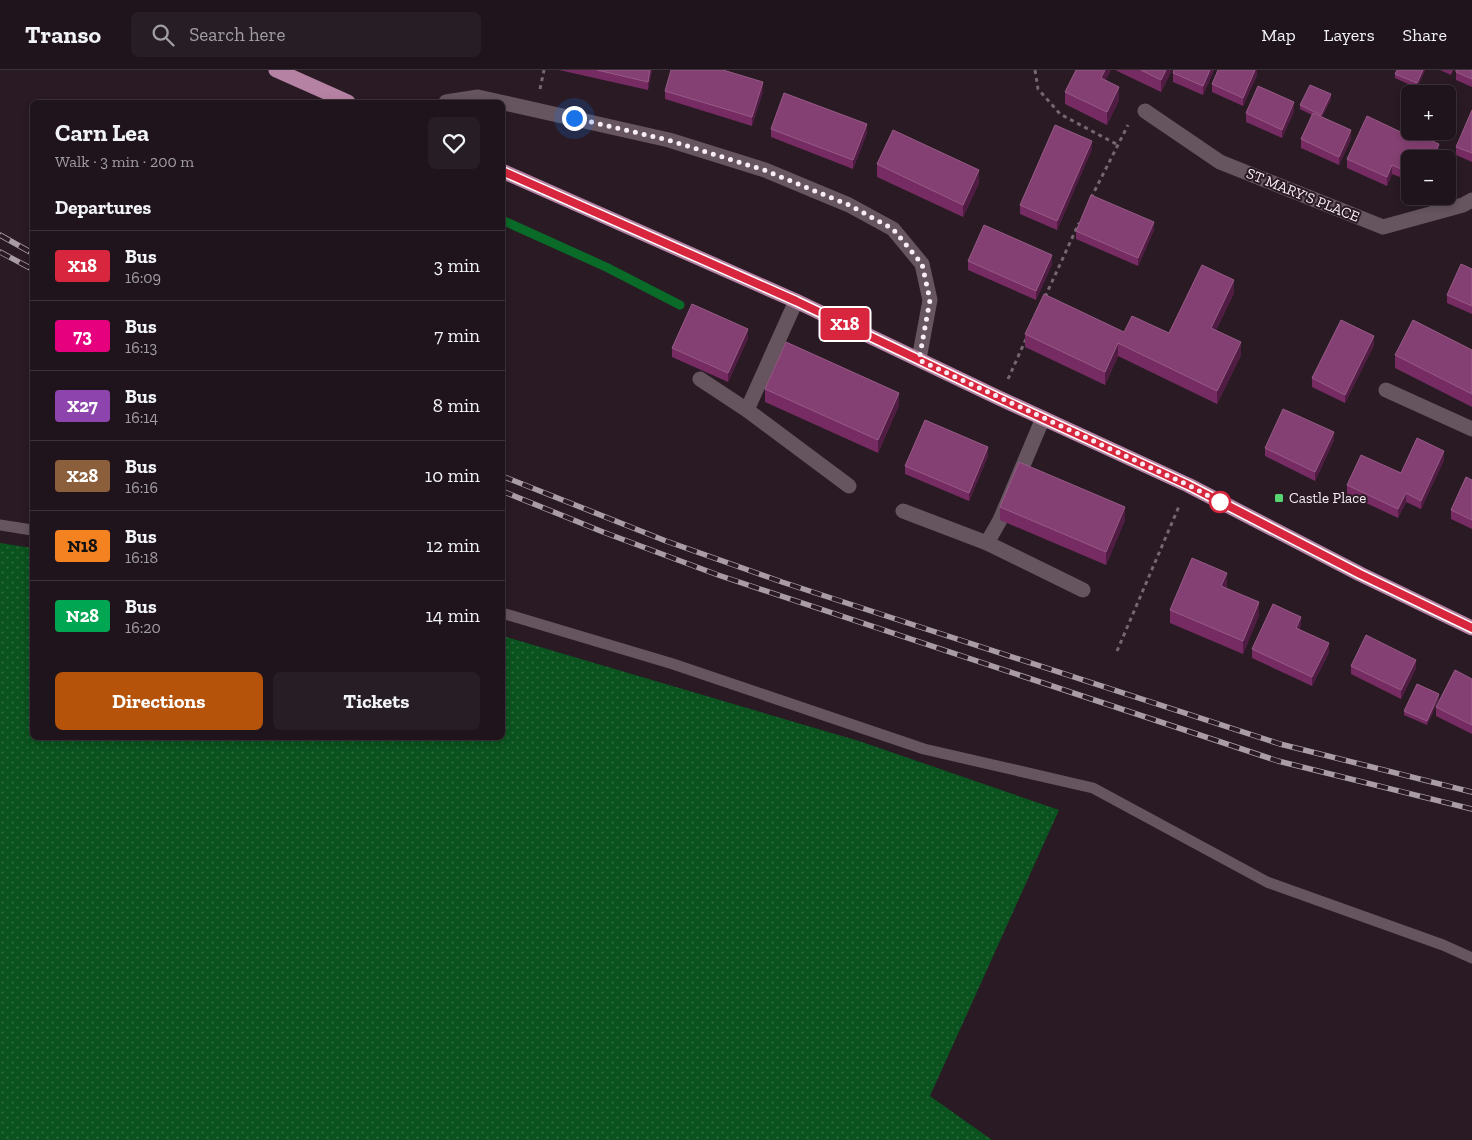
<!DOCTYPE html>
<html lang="en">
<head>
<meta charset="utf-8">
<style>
  body { margin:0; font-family:"Zilla Slab",serif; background:#271d24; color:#f1f3f6; height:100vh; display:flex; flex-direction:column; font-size:19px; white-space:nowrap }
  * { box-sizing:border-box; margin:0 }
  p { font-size:16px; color:#a19ea3 }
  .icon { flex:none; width:28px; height:28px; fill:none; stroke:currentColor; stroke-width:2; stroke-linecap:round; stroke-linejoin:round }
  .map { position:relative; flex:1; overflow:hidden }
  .drawer { position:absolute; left:30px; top:30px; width:475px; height:640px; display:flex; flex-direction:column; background:#1f141b; border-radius:8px; box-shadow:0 2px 8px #0003,0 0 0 1px #3c333a }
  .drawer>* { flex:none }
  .badge { padding:0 10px; border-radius:4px; font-size:18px; line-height:32px }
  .fabs { position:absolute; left:1401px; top:15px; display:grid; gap:10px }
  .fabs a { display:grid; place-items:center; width:55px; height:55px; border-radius:8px; background:#1f141b; box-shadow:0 2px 8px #0003,0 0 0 1px #3c333a; font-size:25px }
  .you { position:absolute; width:25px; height:25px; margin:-12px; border:4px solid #fff; border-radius:50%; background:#1a73e8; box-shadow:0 0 0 8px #1a73e833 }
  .map>.badge { position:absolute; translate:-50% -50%; box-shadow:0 0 0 2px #fff }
  h2 { padding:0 25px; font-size:19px; line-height:45px }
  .round { display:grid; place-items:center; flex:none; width:52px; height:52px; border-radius:8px; background:#271d24 }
  .headline { display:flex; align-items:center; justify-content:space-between; height:85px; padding:0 25px }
  h1 { font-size:24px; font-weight:800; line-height:38px }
  .primary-button { display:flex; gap:10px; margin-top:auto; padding:10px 25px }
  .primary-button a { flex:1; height:58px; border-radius:8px; background:#b45309; color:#fff; font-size:20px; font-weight:800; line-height:58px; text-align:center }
  .primary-button a+a { background:#271d24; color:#f1f3f6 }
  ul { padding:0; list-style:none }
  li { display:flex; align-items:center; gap:15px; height:70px; padding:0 25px; border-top:1px solid #3c333a }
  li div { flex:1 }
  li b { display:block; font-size:19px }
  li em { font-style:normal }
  li .badge { min-width:55px; font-weight:700; text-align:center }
  header { display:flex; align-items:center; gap:30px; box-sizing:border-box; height:70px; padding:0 25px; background:#1f141b; border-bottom:1px solid #3c333a }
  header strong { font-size:24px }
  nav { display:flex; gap:28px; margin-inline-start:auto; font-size:18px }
  .search { width:350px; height:45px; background:#271d24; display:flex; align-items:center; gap:12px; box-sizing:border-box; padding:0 18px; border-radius:8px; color:#a19ea3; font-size:19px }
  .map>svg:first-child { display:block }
</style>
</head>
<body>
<header>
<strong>Transo</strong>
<div class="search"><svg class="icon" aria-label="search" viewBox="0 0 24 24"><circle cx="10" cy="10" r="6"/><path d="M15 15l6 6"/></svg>Search here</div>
<nav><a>Map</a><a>Layers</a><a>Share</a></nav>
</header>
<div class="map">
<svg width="1472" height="1070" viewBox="0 0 1472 1070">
  <defs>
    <pattern id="grass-dots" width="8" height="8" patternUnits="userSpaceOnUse" patternTransform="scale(1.25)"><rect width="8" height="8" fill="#0a521e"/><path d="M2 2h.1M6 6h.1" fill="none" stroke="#2e6b3f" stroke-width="1.8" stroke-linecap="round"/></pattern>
  </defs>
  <rect width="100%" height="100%" fill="#291a24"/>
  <!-- grass -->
  <polygon fill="url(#grass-dots)" points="0,473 32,478 32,668 502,668 503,566 859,671 1059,740 930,1026 992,1070 0,1070"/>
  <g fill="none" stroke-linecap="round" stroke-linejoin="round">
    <!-- stream -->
    <polyline stroke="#0a6a28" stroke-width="9" points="502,150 606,197 680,235"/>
    <!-- path -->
    <g stroke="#756770" stroke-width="3" stroke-dasharray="4 4" stroke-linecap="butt">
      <polyline points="1035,0 1038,19 1060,44 1118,75"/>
      <polyline points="540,19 544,0"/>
      <polyline points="1091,128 1128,55"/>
      <polyline points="1045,227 1079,153"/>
      <polyline points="1008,309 1026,269"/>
      <polyline points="1117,581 1180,434"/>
    </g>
    <!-- lane -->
    <g stroke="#66545f" stroke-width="11">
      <polyline points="0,455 32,460"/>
      <polyline points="502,543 673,594 924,679 1093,718 1267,812 1443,875 1472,888"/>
    </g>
    <!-- street -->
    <g stroke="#66545f" stroke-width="15">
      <polyline points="446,32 478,27 669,70 765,100 849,135 893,159 922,194 930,230 919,289"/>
      <polyline points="1145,41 1220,92 1383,157 1463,135 1472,130"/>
      <polyline points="700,309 747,340 849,416"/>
      <polyline points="1386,320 1472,359"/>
      <polyline points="747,340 796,231"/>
      <polyline points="903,441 987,473 1083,520"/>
      <polyline points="987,473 1000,450 1043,348"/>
    </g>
    <!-- primary -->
    <g stroke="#b682a3" stroke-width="15">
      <polyline points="276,0 348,32"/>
      <polyline points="502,101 796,231 999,328 1188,415 1360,504 1472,558"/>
    </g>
    <!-- rail casing -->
    <g stroke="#a99ca4" stroke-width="5.5">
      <g id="rail">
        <polyline points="0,165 32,183"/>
        <polyline points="0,182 32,199"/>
        <polyline points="502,406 666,471 782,512 1280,674 1472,722"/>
        <polyline points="502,421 603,462 718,505 1278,691 1472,739"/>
      </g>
    </g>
    <!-- rail -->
    <use href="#rail" stroke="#291a24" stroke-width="4" stroke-dasharray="11" stroke-linecap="butt"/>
  </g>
  <!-- wall -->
  <g fill="#762c62">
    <polygon points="559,0 652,0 648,20"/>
    <polygon points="1115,0 1172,0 1161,22"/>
    <polygon points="1214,0 1203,25 1173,12 1173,3"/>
    <polygon points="1257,0 1257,5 1243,36 1212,22 1212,14"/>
    <polygon points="1425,0 1417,18 1395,8 1395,4"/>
    <polygon points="1440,0 1453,0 1451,5"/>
    <polygon points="1472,0 1472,17 1456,10 1456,2"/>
    <polygon points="1106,10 1119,30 1107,55 1065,34 1065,22"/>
    <polygon points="665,21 763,21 752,56 665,29"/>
    <polygon points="1331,29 1322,47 1351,69 1339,95 1301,78 1301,69 1312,45 1300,39 1300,35"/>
    <polygon points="1472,40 1472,92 1456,85 1456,77"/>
    <polygon points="1294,41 1282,68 1246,52 1246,43"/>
    <polygon points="771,59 867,63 853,99 771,67"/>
    <polygon points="1092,79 1057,160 1020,144 1020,135"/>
    <polygon points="1439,83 1410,89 1410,111 1392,104 1387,116 1347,98 1347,89"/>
    <polygon points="877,94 979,113 963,147 877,107"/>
    <polygon points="1154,160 1138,196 1076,169 1076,161"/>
    <polygon points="968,191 1052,194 1036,230 968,200"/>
    <polygon points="1472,199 1472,244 1447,233 1447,225"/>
    <polygon points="1234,223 1216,260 1241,285 1217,334 1118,286 1105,315 1025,277 1025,264 1124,262 1169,263"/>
    <polygon points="748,268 728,312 672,287 672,278"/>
    <polygon points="1374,275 1345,333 1312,317 1312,308"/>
    <polygon points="1472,280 1472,337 1395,298 1395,285"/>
    <polygon points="765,319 899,335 878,383 765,332"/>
    <polygon points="1334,370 1315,411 1265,386 1265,378"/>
    <polygon points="988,386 969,431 905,404 905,396"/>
    <polygon points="1444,390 1421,439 1406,432 1398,448 1347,424 1347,415 1401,403"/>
    <polygon points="1472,410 1472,459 1451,449 1451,440"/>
    <polygon points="1000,437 1125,450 1106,495 1000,450"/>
    <polygon points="1227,516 1226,518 1259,545 1243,584 1170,553 1170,540"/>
    <polygon points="1301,555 1299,559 1329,582 1312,616 1252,588 1252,579"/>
    <polygon points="1351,596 1416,598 1401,629 1351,604"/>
    <polygon points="1472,609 1472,664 1436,646 1436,637"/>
    <polygon points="1439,629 1427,655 1404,645 1404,641"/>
  </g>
  <!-- shaded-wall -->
  <g fill="#511c43">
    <polygon points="650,0 652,0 648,20 648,12"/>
    <polygon points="1105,0 1111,0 1101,20 1101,8"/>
    <polygon points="1166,0 1172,0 1161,22 1161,10"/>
    <polygon points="1210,0 1214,0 1203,25 1203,16"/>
    <polygon points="1255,0 1257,0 1257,5 1243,36 1243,28"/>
    <polygon points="1423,0 1425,0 1417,18 1417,13"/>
    <polygon points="763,12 763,21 752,56 752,47"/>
    <polygon points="1119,17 1119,30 1107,55 1107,42"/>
    <polygon points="1331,24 1331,29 1321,49 1321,45"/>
    <polygon points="1294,32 1294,41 1282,68 1282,60"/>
    <polygon points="867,54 867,63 853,99 853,90"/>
    <polygon points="1351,60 1351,69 1339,95 1339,87"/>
    <polygon points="1092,71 1092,79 1057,160 1057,151"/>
    <polygon points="1439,74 1439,83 1437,89 1433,89"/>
    <polygon points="1392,95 1392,104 1387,116 1387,107"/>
    <polygon points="979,100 979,113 963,147 963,135"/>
    <polygon points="1154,152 1154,160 1138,196 1138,188"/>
    <polygon points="1052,185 1052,194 1036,230 1036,221"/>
    <polygon points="1234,210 1234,223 1211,270 1211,258"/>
    <polygon points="748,259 748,268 728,312 728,303"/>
    <polygon points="1374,266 1374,275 1345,333 1345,325"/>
    <polygon points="1241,272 1241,285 1217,334 1217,321"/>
    <polygon points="1118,273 1118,286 1105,315 1105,302"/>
    <polygon points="899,323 899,335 878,383 878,370"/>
    <polygon points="1334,362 1334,370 1315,411 1315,402"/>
    <polygon points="988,377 988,386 969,431 969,423"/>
    <polygon points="1444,381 1444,390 1421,439 1421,431"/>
    <polygon points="1406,423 1406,432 1398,448 1398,439"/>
    <polygon points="1125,437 1125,450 1106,495 1106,482"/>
    <polygon points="1227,503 1227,516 1221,529 1221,516"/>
    <polygon points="1259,532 1259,545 1243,584 1243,571"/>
    <polygon points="1301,547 1301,555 1296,567 1296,558"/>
    <polygon points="1329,573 1329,582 1312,616 1312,607"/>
    <polygon points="1416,590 1416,598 1401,629 1401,620"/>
    <polygon points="1439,624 1439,629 1427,655 1427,651"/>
  </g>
  <!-- building -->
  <g fill="#844072" stroke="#965b86">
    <polygon points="597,0 650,0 648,12"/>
    <polygon points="671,0 723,0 763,12 752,47 665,21"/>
    <polygon points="1076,0 1105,0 1101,8 1119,17 1107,42 1065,22"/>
    <polygon points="1141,0 1166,0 1161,10"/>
    <polygon points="1174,0 1210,0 1203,16 1173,3"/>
    <polygon points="1218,0 1255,0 1243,28 1212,14"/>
    <polygon points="1397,0 1423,0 1417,13 1395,4"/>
    <polygon points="1456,0 1472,0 1472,9 1456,2"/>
    <polygon points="1310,15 1331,24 1321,45 1300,35"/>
    <polygon points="1258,16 1294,32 1282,60 1246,43"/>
    <polygon points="784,23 867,54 853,90 771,59"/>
    <polygon points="1472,40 1472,83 1456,77"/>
    <polygon points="1313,43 1351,60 1339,87 1301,69"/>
    <polygon points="1367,46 1407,65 1408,60 1439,74 1433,89 1410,89 1410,103 1392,95 1387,107 1347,89"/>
    <polygon points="1055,55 1092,71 1057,151 1020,135"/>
    <polygon points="893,60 979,100 963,135 877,94"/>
    <polygon points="1091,125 1154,152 1138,188 1076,161"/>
    <polygon points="984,155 1052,185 1036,221 968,191"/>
    <polygon points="1461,194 1472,199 1472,236 1447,225"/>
    <polygon points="1202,195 1234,210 1211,258 1241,272 1217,321 1118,273 1105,302 1025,264 1044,224 1124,262 1132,246 1169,263"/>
    <polygon points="692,234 748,259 728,303 672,278"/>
    <polygon points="1341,250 1374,266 1345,325 1312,308"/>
    <polygon points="1413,250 1472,280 1472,324 1395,285"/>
    <polygon points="786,272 899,323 878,370 765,319"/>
    <polygon points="1283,339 1334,362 1315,402 1265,378"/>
    <polygon points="925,350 988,377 969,423 905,396"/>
    <polygon points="1417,368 1444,381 1421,431 1406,423 1398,439 1347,415 1361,385 1401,403"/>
    <polygon points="1019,392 1125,437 1106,482 1000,437"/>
    <polygon points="1466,407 1472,410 1472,450 1451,440"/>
    <polygon points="1192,488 1227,503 1221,516 1259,532 1243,571 1170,540"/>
    <polygon points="1273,534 1301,547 1296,558 1329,573 1312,607 1252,579"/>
    <polygon points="1366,565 1416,590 1401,620 1351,596"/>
    <polygon points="1455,600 1472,609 1472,655 1436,637"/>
    <polygon points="1417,614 1439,624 1427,651 1404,641"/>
  </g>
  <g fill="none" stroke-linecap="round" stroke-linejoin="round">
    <!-- line casing -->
    <g stroke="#fff" stroke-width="11">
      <polyline id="line" points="502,101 796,231 999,328 1188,415 1360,504 1472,558"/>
    </g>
    <!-- line -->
    <use href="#line" stroke="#d7263d" stroke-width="8"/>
    <!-- walk -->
    <polyline stroke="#f8edf4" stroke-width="5" stroke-dasharray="0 9" points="574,48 668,70 764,100 849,135 893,159 922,194 930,230 919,290 1188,415 1222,433 1220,432"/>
  </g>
  <!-- markers -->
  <rect fill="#57d570" stroke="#291a24" stroke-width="2" x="1274" y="423" width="10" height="10" rx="2.5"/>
  <circle fill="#fff" stroke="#d7263d" stroke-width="2.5" cx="1220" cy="432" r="10"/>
  <g text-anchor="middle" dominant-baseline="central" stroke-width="4" stroke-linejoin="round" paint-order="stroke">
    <!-- street labels -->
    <g font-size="15" fill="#f8edf4" stroke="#291a24">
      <text transform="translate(1303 125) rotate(22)">ST MARY'S PLACE</text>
    </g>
    <!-- poi labels -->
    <g font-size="15" fill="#f8edf4" stroke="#291a24" text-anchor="start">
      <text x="1289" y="428">Castle Place</text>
    </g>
  </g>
</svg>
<div class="fabs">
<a>+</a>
<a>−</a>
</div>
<div class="you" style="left:574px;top:48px"></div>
<b class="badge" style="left:845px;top:254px;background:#d7263d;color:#fff">X18</b>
<section class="drawer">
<div class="headline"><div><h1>Carn Lea</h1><p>Walk · 3 min · 200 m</p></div><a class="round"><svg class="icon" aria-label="heart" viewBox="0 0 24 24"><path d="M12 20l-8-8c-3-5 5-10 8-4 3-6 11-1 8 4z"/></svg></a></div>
<h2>Departures</h2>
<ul>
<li><span class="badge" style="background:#d7263d;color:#fff">X18</span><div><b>Bus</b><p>16:09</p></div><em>3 min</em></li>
<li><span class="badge" style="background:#e6007e;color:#fff">73</span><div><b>Bus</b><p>16:13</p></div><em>7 min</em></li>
<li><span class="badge" style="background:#8e44ad;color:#fff">X27</span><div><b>Bus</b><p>16:14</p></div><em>8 min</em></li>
<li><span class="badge" style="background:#8b5e3c;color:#fff">X28</span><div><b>Bus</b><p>16:16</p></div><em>10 min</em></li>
<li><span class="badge" style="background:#f58220;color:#111">N18</span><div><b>Bus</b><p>16:18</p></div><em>12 min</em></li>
<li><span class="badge" style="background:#00a651;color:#fff">N28</span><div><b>Bus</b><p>16:20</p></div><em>14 min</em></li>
</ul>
<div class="primary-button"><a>Directions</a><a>Tickets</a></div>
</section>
</div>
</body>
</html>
